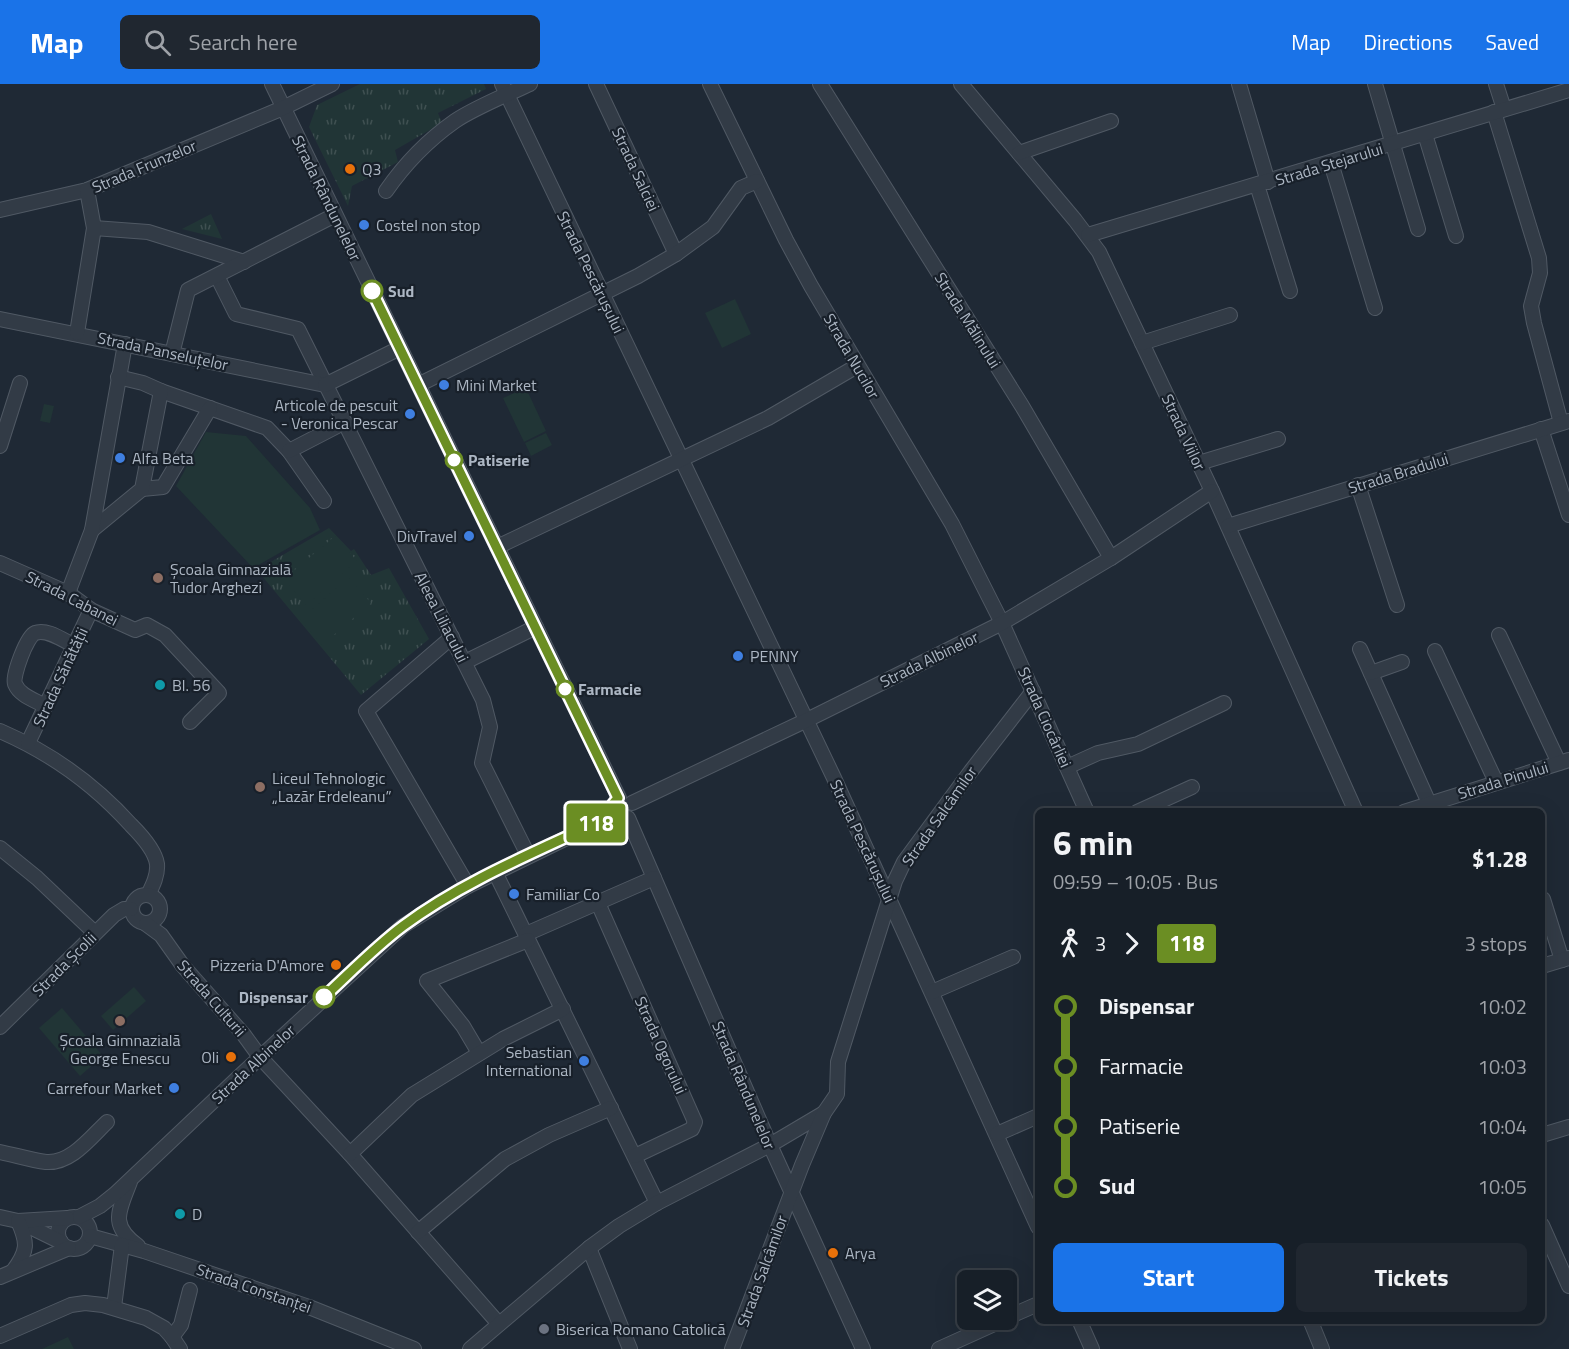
<!DOCTYPE html>
<html lang="en">
<head>
<meta charset="utf-8">
<style>
  body { margin:0; font-family:"Titillium Web",sans-serif; background:#202730; color:#f1f3f6; height:100vh; display:flex; flex-direction:column; font-size:22px; white-space:nowrap }
  * { box-sizing:border-box; margin:0 }
  p { font-size:20px; color:#9ea2a8 }
  .icon { flex:none; width:33px; height:33px; fill:none; stroke:currentColor; stroke-width:2; stroke-linecap:round; stroke-linejoin:round }
  .map { position:relative; flex:1; overflow:hidden }
  .details { position:absolute; left:1035px; top:724px; width:510px; height:516px; display:flex; flex-direction:column; background:#171f28; border-radius:9px; box-shadow:0 6px 24px #0002,0 0 0 2px #363d45 }
  .details>* { flex:none }
  .badge { padding:0 12px; border-radius:4px; font-size:21px; line-height:39px }
  .tools { position:absolute; left:957px; top:1186px; display:grid; gap:12px }
  .tools a { display:grid; place-items:center; width:60px; height:60px; border-radius:9px; background:#171f28; box-shadow:0 6px 24px #0002,0 0 0 2px #363d45; font-size:30px }
  .map>.badge { position:absolute; translate:-50% -50%; box-shadow:0 0 0 3px #fff }
  .legs { display:flex; align-items:center; gap:9px; height:66px; padding:0 18px; font-size:20px }
  .legs p { margin-inline-start:auto }
  .summary { display:flex; align-items:center; justify-content:space-between; height:102px; padding:0 18px }
  h1 { font-size:33px; font-weight:700; line-height:45px }
  .action { display:flex; gap:12px; margin-top:auto; padding:12px 18px }
  .action a { flex:1; height:69px; border-radius:9px; background:#1a73e8; color:#fff; font-size:24px; font-weight:700; line-height:69px; text-align:center }
  .action a+a { background:#202730; color:#f1f3f6 }
  ul { padding:0 18px; list-style:none }
  li { display:flex; align-items:center; gap:21px; height:60px; font-size:22px }
  li i { display:grid; place-items:center; width:9px; height:100%; margin:0 8px; background:currentColor }
  li i::after { content:''; width:15px; height:15px; margin:-8px; border:4px solid; border-radius:50%; background:#171f28 }
  li p { margin-inline-start:auto }
  li:first-child i { background:linear-gradient(#0000 50%,currentColor 0) }
  li:last-child i { background:linear-gradient(currentColor 50%,#0000 0) }
  header { display:flex; align-items:center; gap:36px; box-sizing:border-box; height:84px; padding:0 30px; background:#1a73e8; color:#fff }
  header strong { font-size:28px }
  nav { display:flex; gap:33px; margin-inline-start:auto; font-size:21px }
  .search { width:420px; height:54px; background:#202730; display:flex; align-items:center; gap:15px; box-sizing:border-box; padding:0 21px; border-radius:9px; color:#9ea2a8; font-size:22px }
  .map>svg:first-child { display:block }
</style>
</head>
<body>
<header>
<strong>Map</strong>
<div class="search"><svg class="icon" aria-label="search" viewBox="0 0 24 24"><circle cx="10" cy="10" r="6"/><path d="M15 15l6 6"/></svg>Search here</div>
<nav><a>Map</a><a>Directions</a><a>Saved</a></nav>
</header>
<div class="map">
<svg width="1569" height="1265" viewBox="0 0 1569 1265">
  <defs>
    <pattern id="grass-tufts" width="24" height="20" patternUnits="userSpaceOnUse" patternTransform="scale(1.5)"><rect width="24" height="20" fill="#213536"/><path d="M3 7l-1-3M5 7V3M7 7l1-3M15 17l-1-3M17 17v-4M19 17l1-3" fill="none" stroke="#3f5051"/></pattern>
  </defs>
  <rect width="100%" height="100%" fill="#1f2935"/>
  <!-- grass -->
  <g fill="url(#grass-tufts)">
    <polygon points="360,0 484,0 486,5 438,29 442,39 395,66 398,78 352,102 348,122 309,43 317,21"/>
    <polygon points="211,130 222,155 182,145"/>
    <polygon points="329,444 351,467 354,465 371,491 389,484 429,555 361,611 257,486"/>
  </g>
  <!-- park -->
  <g fill="#213536">
    <polygon points="735,215 751,250 722,264 705,229"/>
    <polygon points="526,304 546,347 524,358 503,314"/>
    <polygon points="44,320 54,322 50,339 40,337"/>
    <polygon points="206,348 246,352 310,424 320,446 253,484 176,402"/>
    <polygon points="546,349 552,361 531,372 525,359"/>
    <polygon points="335,452 357,477 306,521 284,495"/>
    <polygon points="349,494 371,519 322,561 300,535"/>
    <polygon points="134,903 146,917 113,946 101,932"/>
    <polygon points="62,924 103,972 80,992 39,944"/>
    <polygon points="68,1253 74,1265 42,1265"/>
  </g>
  <g fill="none" stroke-linecap="round" stroke-linejoin="round">
    <!-- minor casing -->
    <g stroke="#505964" stroke-width="16">
      <g id="minor">
        <polyline points="272,0 619,714"/>
        <polyline points="502,0 834,694 1038,1143"/>
        <polyline points="596,0 676,170"/>
        <polyline points="710,0 786,156 811,202 952,440 1002,539 1087,728"/>
        <polyline points="820,0 1022,322 1111,474"/>
        <polyline points="961,0 1075,136 1099,168 1212,407 1356,728"/>
        <polyline points="1239,0 1268,98"/>
        <polyline points="1375,0 1418,145"/>
        <polyline points="1496,0 1504,25"/>
        <polyline points="1494,28 1539,174 1540,189 1531,222 1534,239 1561,339"/>
        <polyline points="1425,50 1456,152"/>
        <polyline points="1019,69 1111,37"/>
        <polyline points="1331,79 1375,224"/>
        <polyline points="1257,101 1290,207"/>
        <path d="M386,107c18,-26 42,-51 69,-70 19,-13 53,-27 75,-37"/>
        <polyline points="0,126 87,106 283,24 332,0"/>
        <polyline points="94,144 148,148 244,178"/>
        <polyline points="1088,151 1569,6"/>
        <polyline points="217,192 236,230 298,245 483,616 490,643 482,679 528,771"/>
        <polyline points="0,235 325,301"/>
        <polyline points="77,249 94,144 87,106"/>
        <polyline points="1142,259 1230,231"/>
        <polyline points="172,270 188,206 335,131"/>
        <polyline points="325,301 400,264"/>
        <polyline points="418,301 638,192 676,170 713,143 741,104 757,97"/>
        <polyline points="161,307 267,344 289,367 324,417"/>
        <polyline points="1541,345 1569,431"/>
        <polyline points="0,362 20,299"/>
        <polyline points="289,367 345,338"/>
        <polyline points="1199,379 1278,355"/>
        <polyline points="1358,401 1397,521"/>
        <polyline points="142,405 163,403 210,324"/>
        <polyline points="1228,442 1569,337"/>
        <polyline points="92,446 142,405 161,307 143,299 118,293"/>
        <polyline points="497,463 768,334 857,282"/>
        <polyline points="0,479 68,509 91,526 135,546 147,541 165,551 219,609 190,638"/>
        <polyline points="68,509 92,446 125,260"/>
        <polyline points="1499,551 1559,679"/>
        <polyline points="452,553 366,627 468,802"/>
        <polyline points="1360,565 1429,719"/>
        <polyline points="1435,567 1496,698"/>
        <polyline points="465,578 536,543"/>
        <polyline points="1371,589 1402,578"/>
        <path d="M45,622c-10,-6 -25,-10 -30,-22 -3,-8 12,-48 20,-51 12,-5 29,8 40,13"/>
        <path d="M0,647c51,22 94,53 131,94 10,10 24,25 26,39 1,11 -4,21 -9,31"/>
        <polyline points="28,659 91,526"/>
        <polyline points="1067,683 1098,669 1138,660 1224,619"/>
        <polyline points="632,719 807,636 1002,539 1111,474 1212,407"/>
        <polyline points="1137,728 1192,703"/>
        <polyline points="1404,728 1569,676"/>
        <polyline points="628,734 770,1061 863,1265"/>
        <polyline points="0,764 37,794 95,849"/>
        <polyline points="495,788 657,1119"/>
        <circle cx="146" cy="825" r="14"/>
        <polyline points="1543,815 1562,876"/>
        <polyline points="598,819 695,1038 692,1045 635,1072"/>
        <polyline points="146,840 161,851 183,882 244,951 260,973 350,1070 499,1240"/>
        <polyline points="526,850 654,794"/>
        <polyline points="1542,882 1569,874"/>
        <polyline points="932,908 1013,873"/>
        <polyline points="0,943 114,831 124,825 131,825"/>
        <polyline points="479,969 463,942 427,897 528,856"/>
        <polyline points="997,1050 1038,1032"/>
        <polyline points="1542,1051 1569,1043"/>
        <path d="M0,1068c15,3 31,8 46,10 25,2 45,-25 61,-40"/>
        <polyline points="350,1070 412,1011 503,955 563,925"/>
        <path d="M130,1098c-11,29 -21,43 8,64"/>
        <circle cx="74" cy="1149" r="16"/>
        <polyline points="0,1133 18,1137 61,1158"/>
        <polyline points="79,1133 100,1122 115,1110 243,989 403,842 468,802 614,731"/>
        <polyline points="18,1137 67,1134"/>
        <polyline points="1542,1141 1569,1202"/>
        <polyline points="418,1148 505,1075 549,1051 611,1024"/>
        <polyline points="90,1152 144,1167 309,1223 414,1265"/>
        <polyline points="589,1164 630,1265"/>
        <path d="M13,1187c15,-20 15,-28 5,-50"/>
        <polyline points="0,1193 69,1164"/>
        <polyline points="114,1223 122,1161"/>
        <polyline points="1006,1234 1038,1220"/>
        <polyline points="1080,1238 1092,1265"/>
        <polyline points="1311,1238 1322,1265"/>
        <polyline points="0,1252 71,1221 85,1219 103,1221 146,1234 164,1244 172,1253 180,1265"/>
        <polyline points="172,1253 181,1241 190,1206"/>
        <polyline points="470,1265 589,1164 619,1142 657,1119 770,1061 824,1029"/>
        <polyline points="732,1265 802,1081 824,1029 837,1010 838,978 895,797 904,778 971,687 1033,607"/>
        <polyline points="939,1265 1003,1236"/>
      </g>
    </g>
    <!-- minor -->
    <use href="#minor" stroke="#323b46" stroke-width="14"/>
  </g>
  <g fill="none" stroke-linecap="round" stroke-linejoin="round">
    <!-- line-1 casing -->
    <g stroke="#fff" stroke-width="14">
      <path id="line-1" d="M324,913c26,-24 51,-50 79,-71 63,-47 140,-77 211,-111l-1,-11 5,-6 -246,-507"/>
    </g>
    <!-- line-1 -->
    <use href="#line-1" stroke="#6b8e23" stroke-width="9"/>
  </g>
  <!-- markers -->
  <g fill="#e8710a" stroke="#18202a" stroke-width="2">
    <circle cx="350" cy="85" r="6"/>
    <circle cx="336" cy="881" r="6"/>
    <circle cx="231" cy="973" r="6"/>
    <circle cx="833" cy="1169" r="6"/>
  </g>
  <g fill="#3f7fe0" stroke="#18202a" stroke-width="2">
    <circle cx="364" cy="141" r="6"/>
    <circle cx="444" cy="301" r="6"/>
    <circle cx="410" cy="330" r="6"/>
    <circle cx="120" cy="374" r="6"/>
    <circle cx="469" cy="452" r="6"/>
    <circle cx="738" cy="572" r="6"/>
    <circle cx="514" cy="810" r="6"/>
    <circle cx="584" cy="977" r="6"/>
    <circle cx="174" cy="1004" r="6"/>
  </g>
  <g fill="#fff" stroke="#6b8e23" stroke-width="3">
    <circle cx="372" cy="207" r="10"/>
    <circle cx="454" cy="376" r="8"/>
    <circle cx="565" cy="605" r="8"/>
    <circle cx="324" cy="913" r="10"/>
  </g>
  <g fill="#8d6e63" stroke="#18202a" stroke-width="2">
    <circle cx="158" cy="494" r="6"/>
    <circle cx="260" cy="703" r="6"/>
    <circle cx="120" cy="937" r="6"/>
  </g>
  <g fill="#0f9aa8" stroke="#18202a" stroke-width="2">
    <circle cx="160" cy="601" r="6"/>
    <circle cx="180" cy="1130" r="6"/>
  </g>
  <circle fill="#6b7280" stroke="#18202a" stroke-width="2" cx="544" cy="1245" r="6"/>
  <g text-anchor="middle" dominant-baseline="central" stroke-width="4.5" stroke-linejoin="round" paint-order="stroke">
    <!-- street labels -->
    <g font-size="16" fill="#acb6c3" stroke="#18202a">
      <text transform="translate(1329 80) rotate(-17)">Strada Stejarului</text>
      <text transform="translate(144 82) rotate(-23)">Strada Frunzelor</text>
      <text transform="translate(636 85) rotate(65)">Strada Salciei</text>
      <text transform="translate(327 114) rotate(64)">Strada Rândunelelor</text>
      <text transform="translate(591 188) rotate(64)">Strada Pescărușului</text>
      <text transform="translate(968 236) rotate(58)">Strada Mălinului</text>
      <text transform="translate(163 267) rotate(12)">Strada Panseluțelor</text>
      <text transform="translate(852 272) rotate(60)">Strada Nucilor</text>
      <text transform="translate(1184 348) rotate(65)">Strada Viilor</text>
      <text transform="translate(1398 389) rotate(-17)">Strada Bradului</text>
      <text transform="translate(72 514) rotate(27)">Strada Cabanei</text>
      <text transform="translate(442 533) rotate(63)">Aleea Liliacului</text>
      <text transform="translate(929 575) rotate(-26)">Strada Albinelor</text>
      <text transform="translate(60 593) rotate(-65)">Strada Sănătății</text>
      <text transform="translate(1045 633) rotate(66)">Strada Ciocârliei</text>
      <text transform="translate(1503 696) rotate(-17)">Strada Pinului</text>
      <text transform="translate(939 732) rotate(-55)">Strada Salcâmilor</text>
      <text transform="translate(863 757) rotate(65)">Strada Pescărușului</text>
      <text transform="translate(64 880) rotate(-45)">Strada Școlii</text>
      <text transform="translate(212 914) rotate(49)">Strada Culturii</text>
      <text transform="translate(661 961) rotate(66)">Strada Ogorului</text>
      <text transform="translate(253 980) rotate(-43)">Strada Albinelor</text>
      <text transform="translate(744 1001) rotate(67)">Strada Rândunelelor</text>
      <text transform="translate(762 1187) rotate(-70)">Strada Salcâmilor</text>
      <text transform="translate(254 1204) rotate(19)">Strada Constanței</text>
    </g>
    <!-- poi labels -->
    <g font-size="16" fill="#acb6c3" stroke="#18202a" text-anchor="start">
      <text x="362" y="85">Q3</text>
      <text x="376" y="141">Costel non stop</text>
      <text x="456" y="301">Mini Market</text>
      <text x="398" y="321" text-anchor="end">Articole de pescuit<tspan x="398" dy="18">- Veronica Pescar</tspan></text>
      <text x="132" y="374">Alfa Beta</text>
      <text x="457" y="452" text-anchor="end">DivTravel</text>
      <text x="170" y="485">Școala Gimnazială<tspan x="170" dy="18">Tudor Arghezi</tspan></text>
      <text x="750" y="572">PENNY</text>
      <text x="172" y="601">Bl. 56</text>
      <text x="272" y="694">Liceul Tehnologic<tspan x="272" dy="18">„Lazăr Erdeleanu”</tspan></text>
      <text x="526" y="810">Familiar Co</text>
      <text x="324" y="881" text-anchor="end">Pizzeria D'Amore</text>
      <text x="120" y="956" text-anchor="middle">Școala Gimnazială<tspan x="120" dy="18">George Enescu</tspan></text>
      <text x="572" y="968" text-anchor="end">Sebastian<tspan x="572" dy="18">International</tspan></text>
      <text x="219" y="973" text-anchor="end">Oli</text>
      <text x="162" y="1004" text-anchor="end">Carrefour Market</text>
      <text x="192" y="1130">D</text>
      <text x="845" y="1169">Arya</text>
      <text x="556" y="1245">Biserica Romano Catolică</text>
    </g>
    <!-- stop labels -->
    <g font-size="16" font-weight="bold" fill="#acb6c3" stroke="#18202a" text-anchor="start">
      <text x="388" y="207">Sud</text>
      <text x="468" y="376">Patiserie</text>
      <text x="578" y="605">Farmacie</text>
      <text x="308" y="913" text-anchor="end">Dispensar</text>
    </g>
  </g>
</svg>
<div class="tools">
<a><svg class="icon" aria-label="layers" viewBox="0 0 24 24"><path d="M12 4l9 5-9 5-9-5zM3 14l9 5 9-5"/></svg></a>
</div>
<b class="badge" style="left:596px;top:739px;background:#6b8e23;color:#fff">118</b>
<section class="details">
<div class="summary"><div><h1>6 min</h1><p>09:59 – 10:05 · Bus</p></div><b>$1.28</b></div>
<div class="legs"><svg class="icon" aria-label="walk" viewBox="0 0 24 24"><circle cx="13" cy="4" r="2"/><path d="M13 8l-2 6 4 7M11 14l-3 7M7 12l3-4h3l4 4"/></svg>3<svg class="icon" aria-label="forward" viewBox="0 0 24 24"><path d="M9 5l7 7-7 7"/></svg><b class="badge" style="background:#6b8e23;color:#fff">118</b><p>3 stops</p></div>
<ul>
<li><i style="color:#6b8e23"></i><b>Dispensar</b><p>10:02</p></li>
<li><i style="color:#6b8e23"></i><span>Farmacie</span><p>10:03</p></li>
<li><i style="color:#6b8e23"></i><span>Patiserie</span><p>10:04</p></li>
<li><i style="color:#6b8e23"></i><b>Sud</b><p>10:05</p></li>
</ul>
<div class="action"><a>Start</a><a>Tickets</a></div>
</section>
</div>
</body>
</html>
